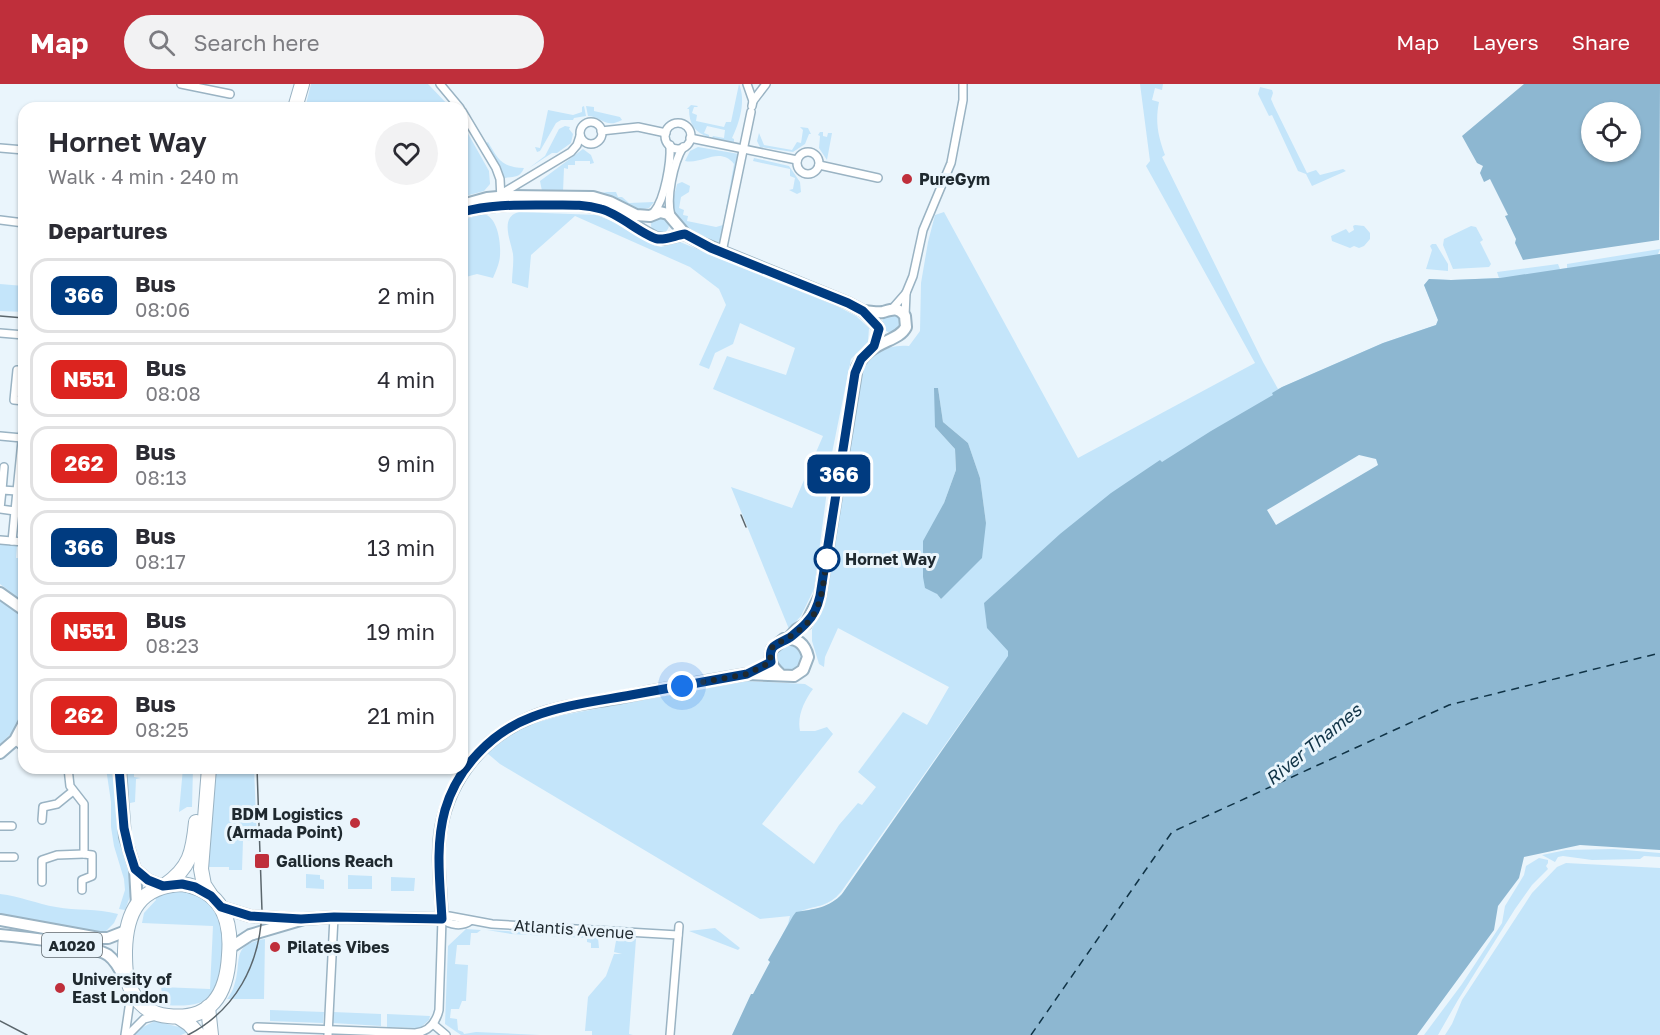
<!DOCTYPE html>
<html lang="en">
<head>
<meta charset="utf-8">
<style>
  body { margin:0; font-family:"Golos Text",sans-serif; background:#f2f2f3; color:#2b2b33; height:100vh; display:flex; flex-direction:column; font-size:22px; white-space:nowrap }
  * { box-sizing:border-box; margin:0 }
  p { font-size:20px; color:#7c7c81 }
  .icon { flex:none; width:33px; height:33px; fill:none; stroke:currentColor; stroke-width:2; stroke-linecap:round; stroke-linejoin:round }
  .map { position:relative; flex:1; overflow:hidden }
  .details { position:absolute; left:18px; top:18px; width:450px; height:672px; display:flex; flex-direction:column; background:#fff; border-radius:18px; box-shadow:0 2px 4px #0004 }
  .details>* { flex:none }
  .badge { padding:0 12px; border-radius:9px; font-size:21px; line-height:39px }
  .tools { position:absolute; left:1581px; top:18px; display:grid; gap:12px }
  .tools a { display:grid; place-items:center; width:60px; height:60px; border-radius:50%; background:#fff; box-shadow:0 2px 4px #0004; font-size:30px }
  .you { position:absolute; width:30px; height:30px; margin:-15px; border:4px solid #fff; border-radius:50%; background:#1a73e8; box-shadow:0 0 0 9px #1a73e833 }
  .map>.badge { position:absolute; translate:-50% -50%; box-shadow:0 0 0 3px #fff }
  h2 { padding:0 30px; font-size:22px; line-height:54px }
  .round { display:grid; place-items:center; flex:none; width:63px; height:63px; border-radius:32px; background:#f2f2f3 }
  .head { display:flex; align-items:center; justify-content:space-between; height:102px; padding:0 30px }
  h1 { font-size:28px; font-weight:600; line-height:45px }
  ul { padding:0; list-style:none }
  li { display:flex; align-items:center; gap:18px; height:75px; margin:0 12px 9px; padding:0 18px; border:3px solid #e1e1e2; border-radius:18px }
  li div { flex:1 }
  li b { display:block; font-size:22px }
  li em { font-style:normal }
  li .badge { min-width:66px; font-weight:700; text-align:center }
  header { display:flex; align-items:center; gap:36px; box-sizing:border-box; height:84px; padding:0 30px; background:#bf2f3b; color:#fff }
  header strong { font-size:28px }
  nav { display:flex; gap:33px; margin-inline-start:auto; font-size:21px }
  .search { width:420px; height:54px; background:#f2f2f3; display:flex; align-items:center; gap:15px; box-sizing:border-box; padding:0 21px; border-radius:33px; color:#7c7c81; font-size:22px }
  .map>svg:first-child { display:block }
</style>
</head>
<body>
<header>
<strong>Map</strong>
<div class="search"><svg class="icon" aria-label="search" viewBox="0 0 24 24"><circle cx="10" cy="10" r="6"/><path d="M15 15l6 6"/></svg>Search here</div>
<nav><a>Map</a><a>Layers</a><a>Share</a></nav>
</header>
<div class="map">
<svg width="1660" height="951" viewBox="0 0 1660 951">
  <rect width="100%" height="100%" fill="#eaf5fc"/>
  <!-- green -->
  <g fill="#c4e5fa" fill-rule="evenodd">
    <polygon points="311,0 428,0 451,24 305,24"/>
    <path d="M739,0c7,16 1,38 -7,54l2,1v3l-22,-4 1,-2 11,2 1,-8 -18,-4 -3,7 5,2v2c-14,-4 -20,-13 -20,-28h-2l4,-4 7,1 -1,1h-3l-2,6 5,2 -1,6 28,6 2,-5h5z"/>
    <path d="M1140,0h23l-1,6 -7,-2 -3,12 7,2c-4,20 -1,34 6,53l-3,2 101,205 15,27 105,-46 53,-18 2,-5 -14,-35 5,-6 22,1 48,-2 -2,-6 61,-8 2,5 7,-1v-4l93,-15 -2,5h2l-812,700 -70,-11 10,-19 2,-8 -30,3 -260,-155 -13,-11 26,-20 18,-9 32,-9 183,-34 59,3 8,5c-9,12 -16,27 -13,42h15l12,-4 6,7 -71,90 52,40 25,-39 19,-22 4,2 14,-18 -18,-15 45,-60 24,13 22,-38 -111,-59 -13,29 -1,10 -5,-3 -7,-23v-12l13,-27 38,-232c9,-18 26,-26 46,-24l11,-15 1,-48 7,-41 7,-27 9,-3 134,246 177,-95 -109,-197 4,-5zM938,304l5,34 25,21 12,35 6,45 -45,76 -18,-22 21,-74 12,-33 -1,-21 -20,-22zM1002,580l-160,230c-11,12 -24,16 -41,17 17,-6 27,-4 40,-19z"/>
    <polygon points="1260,3 1272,6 1273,9 1271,15 1274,22 1307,89 1316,86 1320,91 1343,85 1346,87 1312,102 1306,90 1298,87 1272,31 1269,32 1258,10"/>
    <polygon points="584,22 586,32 574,34 573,36 561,36 556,39 540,67 537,68 535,63 540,64 548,26 573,31 582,28 582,23"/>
    <path d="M586,22l8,1v4l26,6 2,3c-17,9 -19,-3 -34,-4z"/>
    <polygon points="462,39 489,87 490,100 484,107 462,113"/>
    <polygon points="565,42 570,43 569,45 573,50 571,59 557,69 552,69 529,84 545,72 559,45"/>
    <polygon points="800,43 808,44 811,50 809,50 805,60 793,68 760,63 757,57 759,49 764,61 792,66 797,58 801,59 803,46"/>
    <polygon points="820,48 823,48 823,52 827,53 828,49 832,49 827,76 819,64 820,52 818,51"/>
    <path d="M488,58c10,17 13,25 36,26 -4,11 -12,8 -19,10l-20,-34z"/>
    <path d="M698,63l41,7 -17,84 -2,4 -5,3c-14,-8 -42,-22 -42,-42 0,-6 3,-13 4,-19l5,-2 8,4 -1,6 -8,5 -2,11 5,2 -1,5 5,1 -1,5 29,6 7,-2 11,-61c-14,-18 -32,1 -49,-3l5,-10z"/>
    <polygon points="583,65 591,71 594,79 590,80 590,77 575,77 575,81 568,81 568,85 564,84 563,108 542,107 540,97"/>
    <polygon points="754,74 789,82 800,98 801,108 797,110 789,106 793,105 795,94 790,92 790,85 753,77"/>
    <polygon points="607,108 616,108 618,113 622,113 629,119 654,118 649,124 638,126 601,109"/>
    <path d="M519,128l78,3 24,10 32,20 8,2 19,-5 153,62 23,12 13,12 -1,14 -17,17 -19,94 -18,136 -13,27 -12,13 -58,-142 61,21 31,-72 -110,-47 14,-33 59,19 9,-27 -55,-25 -7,21 -18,9 -6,16 -10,-4 27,-60 -7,-16 -29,-22 -115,-51 -44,39 -3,33 -16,-5c0,-9 2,-20 1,-29 -2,-13 -14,-37 6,-42z"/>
    <path d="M484,130c13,3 17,27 16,41 0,7 -4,16 -7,23l-16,-4 -15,4v-58z"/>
    <circle cx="660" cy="141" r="9"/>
    <polygon points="1355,141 1364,142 1370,149 1370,155 1364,162 1359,164 1354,162 1350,164 1332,157 1331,152 1346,145 1349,149 1354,146 1353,142"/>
    <polygon points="1471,142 1476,143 1483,156 1480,158 1491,180 1489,183 1453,185 1443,161 1444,155"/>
    <polygon points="1432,160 1436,160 1448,180 1448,187 1426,185 1432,166 1430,162"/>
    <polygon points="0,200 24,202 24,228 0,227"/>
    <circle cx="892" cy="239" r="10"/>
    <polygon points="0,459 17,461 16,474 18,474 19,463 24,464 24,518 0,500"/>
    <polygon points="0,514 24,535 24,619 14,647 0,660"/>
    <circle cx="790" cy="573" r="13"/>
    <polygon points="106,684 112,684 117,712 118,741 131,798 131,810 125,826 119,825 125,806 124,795 114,762 111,743 111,718"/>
    <polygon points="126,684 134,684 134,693 141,694 136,695 135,718 130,719"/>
    <polygon points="183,684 193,684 192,723 187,723 179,728"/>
    <polygon points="214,684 254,684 257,757 243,757 242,786 229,786 229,783 204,783"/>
    <polygon points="1614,765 1660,769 1660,773 1644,772 1640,775 1592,776 1563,772 1558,773 1555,778 1542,771 1566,766"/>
    <polygon points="1539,774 1548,776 1548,779 1546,782 1548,785 1532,801 1515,825 1458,916 1438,951 1424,951 1462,900 1502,839 1505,822 1524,791 1526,782"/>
    <polygon points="1566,779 1660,784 1660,951 1445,951 1452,940 1462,916 1532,809 1557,783"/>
    <polygon points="306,790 320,791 320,795 324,796 324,805 306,804"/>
    <polygon points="348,791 372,792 372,805 348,805"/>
    <polygon points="391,793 415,794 414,807 391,807"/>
    <path d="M173,807c68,-2 59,102 26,112 -10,3 -22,3 -32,2l-4,-4 -2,-14 49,2 3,-63 -71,-3 2,-10 12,-13 -1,-2 8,-4z"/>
    <path d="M0,810c20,2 37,10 56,13 21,4 40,1 62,7l-4,9 -9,9 -105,-15z"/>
    <polygon points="715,844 740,864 738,866 689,847"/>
    <polygon points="466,845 481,846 477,849 471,849 470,861 457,861 455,880 468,881 466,917 462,917 459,925 451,925 450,934 457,935 458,946 463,948 464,950 476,948 540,951 461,951 445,940 448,862"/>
    <polygon points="487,846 594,852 598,854 599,864 591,864 591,859 587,858 587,854 511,850"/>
    <polygon points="620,854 636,855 629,950 633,951 592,951 592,947 585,947 588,913 606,892 614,870 622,870 614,868 616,857"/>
    <path d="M265,855l-1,60h-37c3,-4 6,-9 7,-13 9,-25 -5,-41 31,-47z"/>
    <polygon points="270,926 324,928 323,939 270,937"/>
    <polygon points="333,928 381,930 381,942 333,939"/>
    <polygon points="387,930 430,932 429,936 420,944 387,943"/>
    <polygon points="155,937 183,944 188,948 181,951 134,951 139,945"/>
  </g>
  <!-- water -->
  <g fill="#8db7d1" fill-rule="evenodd">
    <path d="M1524,0h136l-1,156 -136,20 -8,-17 1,-4 -11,-23 3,-1 -18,-36 -6,3 -4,-9 3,-7 -6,-3 -15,-27zM1592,28h38v40h-38z"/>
    <path d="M1660,170v596l-80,-5 -56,12 -5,21 -21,28 -4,24 -77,105h-685l19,-41h2l17,-32 -2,-2 25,-44 3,-4c18,-3 33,-4 46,-18l166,-238v-5l-21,-23 -3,-25 76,-69 51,-41 49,-33 2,2 49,-31 62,-36 -1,-2 10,-6 101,-44 53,-18 2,-5 -14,-35 5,-6 22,1 49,-2z"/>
    <polygon points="934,304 938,304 943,338 968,359 980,394 986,439 982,474 941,515 937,510 925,504 923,493 923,457 944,419 956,386 955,365 935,343"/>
  </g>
  <!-- pier -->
  <polygon fill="#eaf5fc" points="1359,371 1376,375 1378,381 1276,441 1267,426"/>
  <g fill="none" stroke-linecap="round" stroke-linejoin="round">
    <!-- ferry -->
    <polyline stroke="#103346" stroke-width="1.5" stroke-dasharray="8 6" stroke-linecap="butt" points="1031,951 1172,748 1449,621 1660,569"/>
    <!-- street casing -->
    <g stroke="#9ab3c3" stroke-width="10">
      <g id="street">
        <polyline points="181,0 230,10"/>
        <polyline points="440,0 460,24"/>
        <polyline points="747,0 753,17 752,22"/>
        <polyline points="753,17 766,0"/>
        <polyline points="462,27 496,84 500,95 501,116"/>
        <circle cx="591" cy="49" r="11"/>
        <circle cx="678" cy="52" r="13"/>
        <polyline points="601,47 638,43 666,49"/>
        <polyline points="690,54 797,76"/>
        <polyline points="0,64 24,66"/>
        <circle cx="808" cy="79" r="11"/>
        <polyline points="819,81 878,94"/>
        <polyline points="501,110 571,68 577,61 580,52"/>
        <path d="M654,128c11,-13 17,-50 16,-67"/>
        <path d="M671,132c-5,-18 2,-52 12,-69"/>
        <polyline points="0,136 24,139"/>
        <polyline points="722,168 751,28"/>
        <polyline points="892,225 906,209"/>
        <polyline points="905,232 906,209 913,192 923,146 951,79 963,16 963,0"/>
        <polyline points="0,249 24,251"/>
        <polyline points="24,287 17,286 14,316 24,317"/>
        <polyline points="0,352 22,354"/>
        <polyline points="2,406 4,383"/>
        <polyline points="15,427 0,425 2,406 17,407"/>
        <polyline points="0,456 24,458"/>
        <polyline points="12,457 24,337"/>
        <polyline points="15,656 24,664"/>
        <polyline points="68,684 70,702 84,720 84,770 92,771 92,792 82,796 82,806"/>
        <polyline points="42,736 43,723 57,720 73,707"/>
        <polyline points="0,742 12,742"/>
        <polyline points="0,773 14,773"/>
        <polyline points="42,798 42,776 57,771 84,770"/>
        <polyline points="442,835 449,832 492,840 678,851"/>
        <path d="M442,835c8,6 20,8 28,2"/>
        <polyline points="433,940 446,951"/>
        <path d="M257,943l158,6c13,-1 21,-10 24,-23l3,-91"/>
        <polyline points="125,951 131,910"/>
        <polyline points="128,951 144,935 156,932"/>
        <polyline points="328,951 334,833"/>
        <polyline points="670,951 679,842"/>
      </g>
    </g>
    <!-- secondary casing -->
    <g stroke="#9ab3c3" stroke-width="14">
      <g id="secondary">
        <polyline points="462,121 487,114 509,112 593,113 610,118 636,131 650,132 660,128 668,130 685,150 699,158 848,219 863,227 878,243"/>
        <path d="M462,128c34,-9 114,-13 146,-1 17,7 32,19 48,27l8,1 21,-5"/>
        <path d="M789,554l8,-9 9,-5 14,-28 37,-229c13,-27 41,-24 49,-40l-1,-11c-7,-9 -12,-7 -22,-4 -6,1 -14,-1 -20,-1"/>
        <polyline points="0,669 15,656 24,639"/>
        <polyline points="221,823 250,832 295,835"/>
        <path d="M230,864l20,-13 54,-16 30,-2 108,2c-1,-29 -6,-62 -1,-91 9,-50 43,-92 91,-111 27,-11 57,-14 85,-19 36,-7 71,-14 107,-20l23,-4 47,2 9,-6 5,-13c-3,-13 -11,-20 -24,-18l-12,10c-4,11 0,18 8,25"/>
      </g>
    </g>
    <!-- primary casing -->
    <g stroke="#9ab3c3" stroke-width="14">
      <g id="primary">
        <polyline points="0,509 24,526"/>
        <polyline points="120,684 125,753 135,785 137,821"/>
        <polyline points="135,785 148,796 163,802"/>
        <polyline points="0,836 99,854 108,854 126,847"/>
        <path d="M0,851c23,2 90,9 108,20 8,6 12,14 16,23"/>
      </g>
    </g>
    <!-- highway casing -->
    <g stroke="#9ab3c3" stroke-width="16">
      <g id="highway">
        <polyline points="295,24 302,0"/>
        <polyline points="209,684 201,785 204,801 210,810"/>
        <path d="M182,800c40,6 50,36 47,71 -2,39 -18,66 -61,61 -17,-1 -32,-13 -38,-29 -5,-11 -5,-24 -5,-36 1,-40 15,-65 57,-67z"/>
        <path d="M165,801c25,-17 28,-33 31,-63"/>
        <polyline points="208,923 211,951"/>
        <polyline points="180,934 189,940 199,951"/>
      </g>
    </g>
    <!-- street -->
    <use href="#street" stroke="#fff" stroke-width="7"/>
    <!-- secondary -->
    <use href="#secondary" stroke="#fff" stroke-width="10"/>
    <!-- primary -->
    <use href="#primary" stroke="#fff" stroke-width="10"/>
    <!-- highway -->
    <use href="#highway" stroke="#fff" stroke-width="14"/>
    <!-- tram -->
    <g stroke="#5b666c" stroke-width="1.5">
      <polyline points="0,232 24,234"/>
      <polyline points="741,431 746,443"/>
      <polyline points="0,937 27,951"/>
      <path d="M188,951c48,-25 72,-71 74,-124l-5,-143"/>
    </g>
  </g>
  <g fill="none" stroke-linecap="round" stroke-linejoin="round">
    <!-- line casing -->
    <g stroke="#fff" stroke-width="14">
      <path id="line" d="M119,684l5,60 5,22 6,19 13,11 15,6 19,-2 13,3 16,9 10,11 29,9 51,3 33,-2 108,2c-2,-36 -7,-73 3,-109 12,-42 47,-78 87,-93 31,-12 66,-16 99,-22 39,-7 77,-14 116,-21l24,-12c-3,-18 6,-17 18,-24 2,-1 16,-13 18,-16 7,-7 11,-17 13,-26l35,-223 6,-14 13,-13 5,-17 -1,-2 -15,-16 -15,-8 -137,-55 -26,-14c-8,1 -19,6 -27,5 -15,-3 -38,-25 -57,-30 -17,-5 -34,-4 -51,-4 -30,0 -59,-1 -88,7"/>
    </g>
    <!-- line -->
    <use href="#line" stroke="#003b80" stroke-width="9"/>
    <!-- walk -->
    <path stroke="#1f292f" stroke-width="6" stroke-dasharray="0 10.8" d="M682,602l65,-12 24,-12c-4,-22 10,-17 20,-26 5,-3 10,-7 14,-11 18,-15 18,-45 22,-66"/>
  </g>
  <!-- markers -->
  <g fill="#bf2f3b" stroke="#eaf5fc" stroke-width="2">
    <circle cx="907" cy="95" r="6"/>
    <circle cx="355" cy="739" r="6"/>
    <rect x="254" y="769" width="16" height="16" rx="3"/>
    <circle cx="275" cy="863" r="6"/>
    <circle cx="60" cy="904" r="6"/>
  </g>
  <circle fill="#fff" stroke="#003b80" stroke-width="3" cx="827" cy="475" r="12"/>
  <g text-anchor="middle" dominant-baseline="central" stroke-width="6" stroke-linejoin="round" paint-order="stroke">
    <!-- shield labels -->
    <rect fill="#eaf5fc" stroke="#5c666c" stroke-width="1.5" x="42" y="849" width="60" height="24" rx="4.5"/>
    <g font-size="15" font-weight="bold" fill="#1f292f">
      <text x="72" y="861">A1020</text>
    </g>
    <!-- poi labels -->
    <g font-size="16" font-weight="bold" fill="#1f292f" stroke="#eaf5fc" text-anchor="start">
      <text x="919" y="95">PureGym</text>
      <text x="343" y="730" text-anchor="end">BDM Logistics<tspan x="343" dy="18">(Armada Point)</tspan></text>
      <text x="276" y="777">Gallions Reach</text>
      <text x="287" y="863">Pilates Vibes</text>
      <text x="72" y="895">University of<tspan x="72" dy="18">East London</tspan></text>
    </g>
    <!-- stop labels -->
    <g font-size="16" font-weight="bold" fill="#1f292f" stroke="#eaf5fc" text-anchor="start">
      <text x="845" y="475">Hornet Way</text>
    </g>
    <!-- street labels -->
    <g font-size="16" fill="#1f292f" stroke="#eaf5fc">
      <text transform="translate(574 845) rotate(4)">Atlantis Avenue</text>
    </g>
    <!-- water labels -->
    <g font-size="18" font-style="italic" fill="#103346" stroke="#eaf5fc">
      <text transform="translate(1313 660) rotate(-39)">River Thames</text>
    </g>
  </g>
</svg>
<div class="tools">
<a><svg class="icon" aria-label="locate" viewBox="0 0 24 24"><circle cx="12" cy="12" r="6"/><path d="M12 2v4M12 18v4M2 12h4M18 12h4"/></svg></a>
</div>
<div class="you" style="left:682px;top:602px"></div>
<b class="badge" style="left:839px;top:390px;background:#003b80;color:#fff">366</b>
<section class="details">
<div class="head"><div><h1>Hornet Way</h1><p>Walk · 4 min · 240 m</p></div><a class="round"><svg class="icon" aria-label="heart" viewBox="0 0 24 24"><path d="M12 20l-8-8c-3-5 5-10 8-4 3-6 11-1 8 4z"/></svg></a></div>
<h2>Departures</h2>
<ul>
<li><span class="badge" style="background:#003b80;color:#fff">366</span><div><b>Bus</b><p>08:06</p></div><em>2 min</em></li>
<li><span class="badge" style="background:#dc241f;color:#fff">N551</span><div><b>Bus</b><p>08:08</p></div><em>4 min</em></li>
<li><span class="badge" style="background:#dc241f;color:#fff">262</span><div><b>Bus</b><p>08:13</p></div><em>9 min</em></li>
<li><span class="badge" style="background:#003b80;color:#fff">366</span><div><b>Bus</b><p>08:17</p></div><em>13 min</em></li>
<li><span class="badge" style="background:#dc241f;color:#fff">N551</span><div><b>Bus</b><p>08:23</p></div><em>19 min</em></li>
<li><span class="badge" style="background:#dc241f;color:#fff">262</span><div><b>Bus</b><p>08:25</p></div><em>21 min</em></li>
</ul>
</section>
</div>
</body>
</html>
